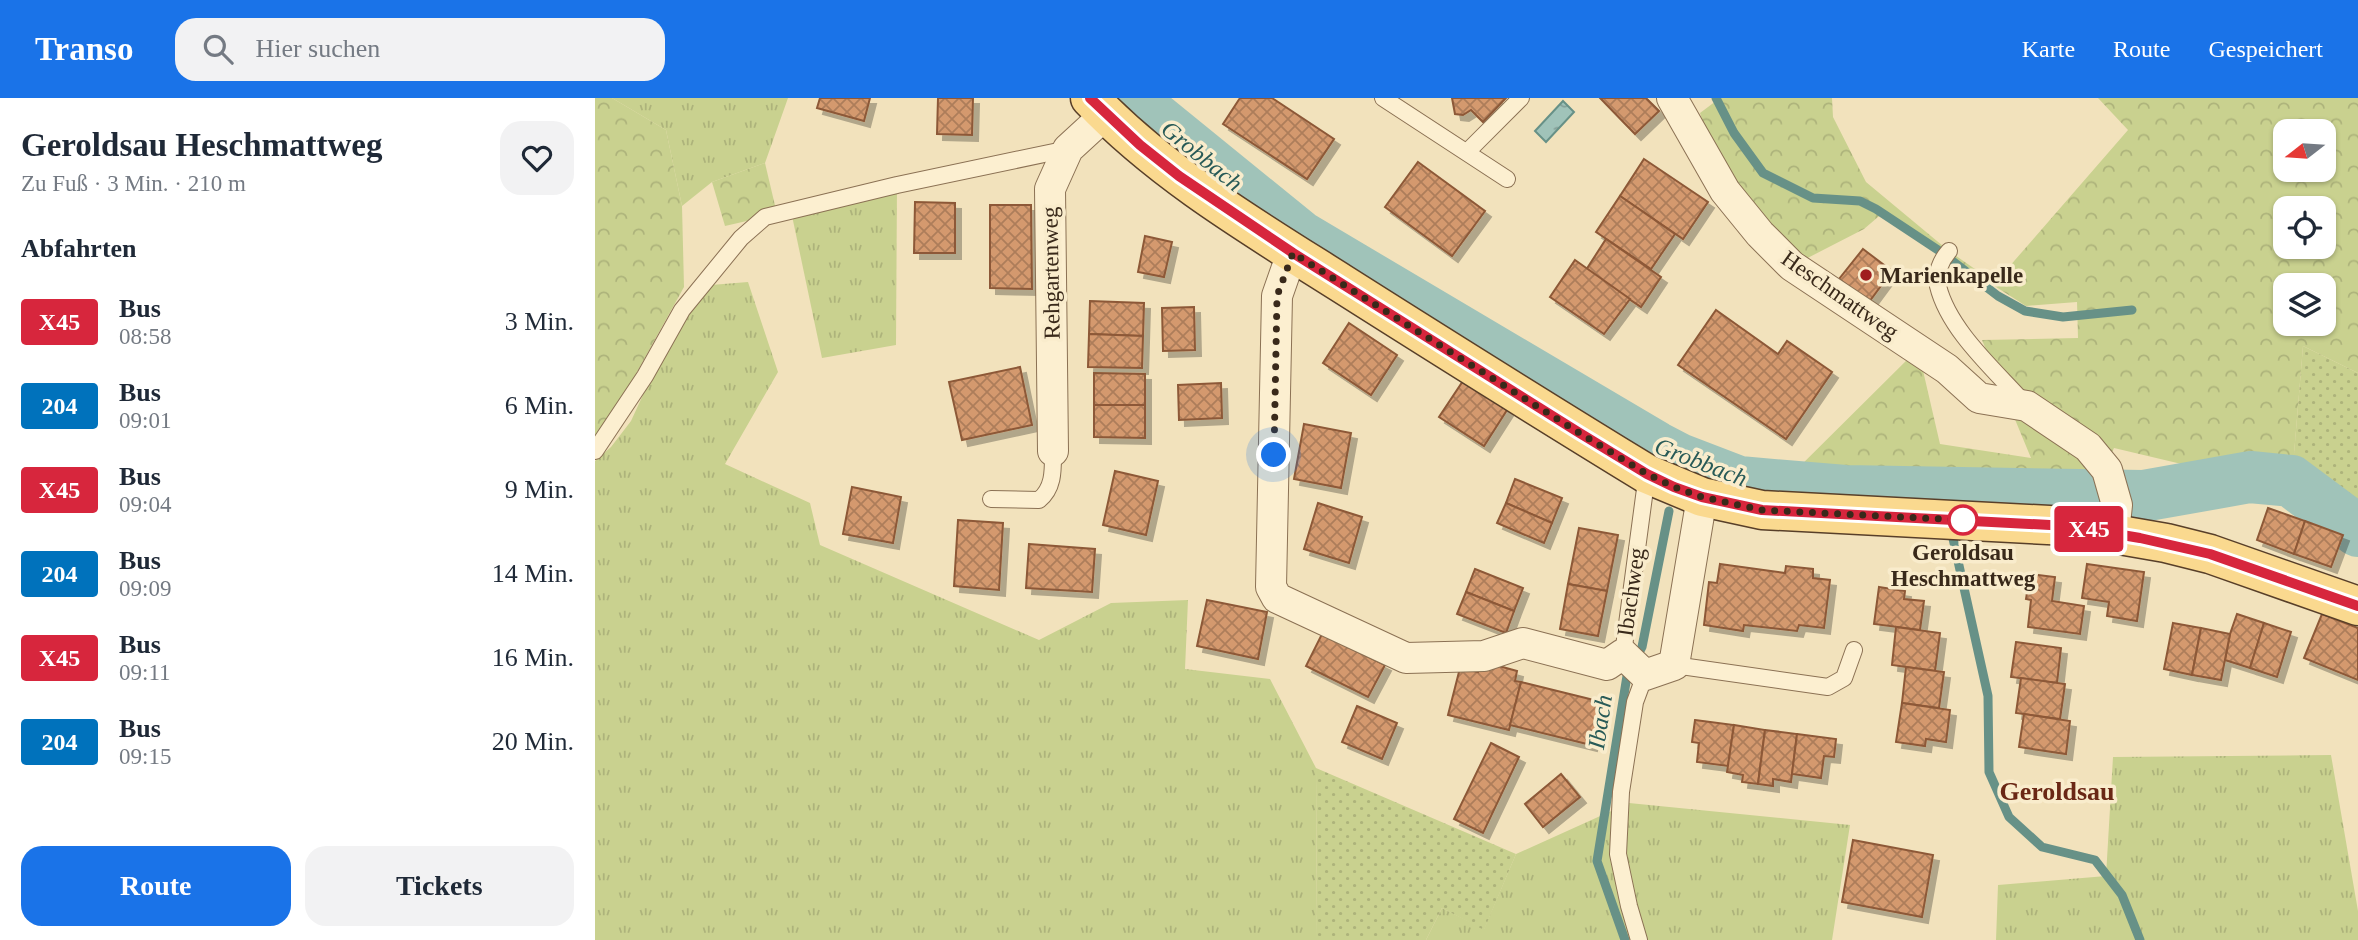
<!DOCTYPE html>
<html lang="de">
<head>
<meta charset="utf-8">
<style>
  body { margin:0; font-family:"Times New Roman",serif; background:#f2f2f3; color:#1f2937; height:100vh; display:flex; flex-direction:column; font-size:26px; white-space:nowrap }
  * { box-sizing:border-box; margin:0 }
  p { font-size:23px; color:#747a83 }
  .icon { flex:none; width:38px; height:38px; fill:none; stroke:currentColor; stroke-width:2; stroke-linecap:round; stroke-linejoin:round }
  .map { position:relative; flex:1; overflow:hidden }
  .panel { display:flex; flex-direction:column; background:#fff; width:595px }
  .panel>* { flex:none }
  .badge { padding:0 14px; border-radius:5px; font-size:24px; line-height:46px }
  .needle { width:46px; rotate:253deg }
  .tools { position:absolute; left:1678px; top:21px; display:grid; gap:14px }
  .tools a { display:grid; place-items:center; width:63px; height:63px; border-radius:14px; background:#fff; box-shadow:0 2px 5px #0004; font-size:35px }
  .you { position:absolute; width:35px; height:35px; margin:-18px; border:5px solid #fff; border-radius:50%; background:#1a73e8; box-shadow:0 0 0 10px #1a73e833 }
  .map>.badge { position:absolute; translate:-50% -50%; box-shadow:0 0 0 4px #fff }
  h2 { padding:0 21px; font-size:26px; line-height:63px }
  .round { display:grid; place-items:center; flex:none; width:74px; height:74px; border-radius:21px; background:#f2f2f3 }
  .summary { display:flex; align-items:center; justify-content:space-between; height:119px; padding:0 21px }
  h1 { font-size:33px; font-weight:800; line-height:52px }
  .cta { display:flex; gap:14px; margin-top:auto; padding:14px 21px }
  .cta a { flex:1; height:80px; border-radius:21px; background:#1a73e8; color:#fff; font-size:28px; font-weight:800; line-height:80px; text-align:center }
  .cta a+a { background:#f2f2f3; color:#1f2937 }
  ul { padding:0; list-style:none }
  li { display:flex; align-items:center; gap:21px; height:84px; padding:0 21px }
  li div { flex:1 }
  li b { display:block; font-size:26px }
  li em { font-style:normal }
  li .badge { min-width:77px; font-weight:700; text-align:center }
  header { display:flex; align-items:center; gap:42px; box-sizing:border-box; height:98px; padding:0 35px; background:#1a73e8; color:#fff }
  header strong { font-size:33px }
  nav { display:flex; gap:38px; margin-inline-start:auto; font-size:24px }
  .search { width:490px; height:63px; background:#f2f2f3; display:flex; align-items:center; gap:18px; box-sizing:border-box; padding:0 24px; border-radius:21px; color:#747a83; font-size:26px }
  main { display:flex; flex:1; min-height:0 }
  .map>svg:first-child { display:block }
</style>
</head>
<body>
<header>
<strong>Transo</strong>
<div class="search"><svg class="icon" aria-label="search" viewBox="0 0 24 24"><circle cx="10" cy="10" r="6"/><path d="M15 15l6 6"/></svg>Hier suchen</div>
<nav><a>Karte</a><a>Route</a><a>Gespeichert</a></nav>
</header>
<main>
<section class="panel">
<div class="summary"><div><h1>Geroldsau Heschmattweg</h1><p>Zu Fuß · 3 Min. · 210 m</p></div><a class="round"><svg class="icon" aria-label="heart" viewBox="0 0 24 24"><path d="M12 20l-8-8c-3-5 5-10 8-4 3-6 11-1 8 4z"/></svg></a></div>
<h2>Abfahrten</h2>
<ul>
<li><span class="badge" style="background:#d7263d;color:#fff">X45</span><div><b>Bus</b><p>08:58</p></div><em>3 Min.</em></li>
<li><span class="badge" style="background:#0072bc;color:#fff">204</span><div><b>Bus</b><p>09:01</p></div><em>6 Min.</em></li>
<li><span class="badge" style="background:#d7263d;color:#fff">X45</span><div><b>Bus</b><p>09:04</p></div><em>9 Min.</em></li>
<li><span class="badge" style="background:#0072bc;color:#fff">204</span><div><b>Bus</b><p>09:09</p></div><em>14 Min.</em></li>
<li><span class="badge" style="background:#d7263d;color:#fff">X45</span><div><b>Bus</b><p>09:11</p></div><em>16 Min.</em></li>
<li><span class="badge" style="background:#0072bc;color:#fff">204</span><div><b>Bus</b><p>09:15</p></div><em>20 Min.</em></li>
</ul>
<div class="cta"><a>Route</a><a>Tickets</a></div>
</section>
<div class="map">
<svg width="1763" height="842" viewBox="0 0 1763 842">
  <defs>
    <pattern id="grass-tufts" width="24" height="20" patternUnits="userSpaceOnUse" patternTransform="scale(1.75)"><rect width="24" height="20" fill="#c9d18f"/><path d="M3 7l-1-3M5 7V3M7 7l1-3M15 17l-1-3M17 17v-4M19 17l1-3" fill="none" stroke="#adb37b"/></pattern>
    <pattern id="forest-crowns" width="20" height="18" patternUnits="userSpaceOnUse" patternTransform="scale(1.75)"><rect width="20" height="18" fill="#c9d18f"/><path d="M2 6a3 3 0 1 1 6 0M12 15a3 3 0 1 1 6 0" fill="none" stroke="#adb37b"/></pattern>
    <pattern id="garden-dots" width="8" height="8" patternUnits="userSpaceOnUse" patternTransform="scale(1.75)"><rect width="8" height="8" fill="#c9d18f"/><path d="M2 2h.1M6 6h.1" fill="none" stroke="#adb37b" stroke-width="1.8" stroke-linecap="round"/></pattern>
    <pattern id="water-ripples" width="26" height="14" patternUnits="userSpaceOnUse" patternTransform="scale(1.75)"><rect width="26" height="14" fill="#a0c3b9"/><path d="M2 4q2-2 4 0t4 0M15 11q2-2 4 0t4 0" fill="none" stroke="#839e96"/></pattern>
    <pattern id="building-cross-hatch" width="8" height="8" patternUnits="userSpaceOnUse" patternTransform="scale(1.75)"><rect width="8" height="8" fill="#d4996e"/><path d="M0 0l8 8M0 8l8-8" fill="none" stroke="#ad7d5a"/></pattern>
    <filter id="shadow"><feDropShadow dx="6" dy="6" stdDeviation="0" flood-color="#0004"/></filter>
  </defs>
  <rect width="100%" height="100%" fill="#f2e2bc"/>
  <!-- grass -->
  <g fill="url(#grass-tufts)">
    <polygon points="17,0 193,0 170,65 117,84 87,108 71,32"/>
    <polygon points="302,87 301,247 227,260 196,113"/>
    <polygon points="153,184 183,274 130,366 215,405 225,447 444,542 516,505 593,502 590,571 675,581 721,670 722,842 0,842 0,363 16,349 36,323 87,212 116,187"/>
    <polygon points="1736,657 1763,813 1763,842 1401,842 1403,787 1511,778 1518,659"/>
    <polygon points="1034,705 1255,727 1237,842 831,842 847,810 889,831 921,756"/>
  </g>
  <!-- forest -->
  <g fill="url(#forest-crowns)" fill-rule="evenodd">
    <polygon points="0,0 17,0 71,32 87,108 89,189 26,303 0,337"/>
    <path d="M1125,0h112l1,19 33,65 83,69 46,32 133,-153 -30,-32h260v275l-55,-27 -12,144 -177,-42 -31,65 -316,-14 151,-150 22,95 91,14 -49,-118 96,-2 -1,-36 -51,4 -88,-56 -53,-39 -21,18 -72,37 -67,-75 -25,-78zM1690,33h39v39h-39zM1690,110h39v39h-39zM1690,187h39v39h-39z"/>
    <polygon points="170,65 182,116 130,128 117,84"/>
  </g>
  <!-- garden -->
  <g fill="url(#garden-dots)">
    <polygon points="1708,248 1763,275 1763,443 1696,392"/>
    <polygon points="721,670 921,756 889,832 847,810 831,842 722,842"/>
  </g>
  <!-- water -->
  <polygon fill="url(#water-ripples)" stroke="#679187" stroke-width="2" points="968,3 979,14 951,44 940,33"/>
  <g fill="none" stroke-linecap="round" stroke-linejoin="round">
    <!-- stream -->
    <g stroke="#679187" stroke-width="9">
      <polyline points="1121,0 1139,35 1168,75 1218,100 1265,103 1281,111 1343,152 1403,198 1430,213 1468,219 1537,212"/>
      <polyline points="1354,394 1356,409"/>
      <polyline points="1357,436 1393,598 1394,674 1414,719 1447,749 1500,762 1527,797 1545,842"/>
      <polyline points="1030,842 1002,763 1032,578 1047,549 1074,413"/>
    </g>
    <!-- river -->
    <polyline stroke="#a0c3b9" stroke-width="52" points="535,0 706,139 1061,349 1084,361 1144,384 1250,393 1548,398 1655,379 1696,383 1763,433"/>
  </g>
  <!-- building -->
  <g fill="url(#building-cross-hatch)" stroke="#8d5937" stroke-width="2" filter="url(#shadow)">
    <polygon points="225,0 275,0 269,23 222,10"/>
    <polygon points="343,0 378,0 377,37 342,36"/>
    <polygon points="645,0 677,0 739,41 712,81 628,26"/>
    <polygon points="857,0 911,0 888,24 876,12 868,17 860,16"/>
    <polygon points="1005,0 1051,0 1064,13 1040,36"/>
    <polygon points="1049,61 1113,104 1088,141 1025,98"/>
    <polygon points="823,64 890,113 857,158 790,109"/>
    <polygon points="1025,98 1080,136 1056,171 1001,134"/>
    <polygon points="320,104 360,105 360,155 319,155"/>
    <polygon points="395,107 436,107 437,191 395,190"/>
    <polygon points="550,138 577,144 569,179 543,174"/>
    <polygon points="1011,141 1066,179 1046,209 991,172"/>
    <polygon points="1268,151 1297,173 1274,204 1244,181"/>
    <polygon points="980,162 1035,201 1009,236 955,199"/>
    <polygon points="495,203 549,205 548,238 494,236"/>
    <polygon points="599,209 600,252 568,253 567,210"/>
    <polygon points="1121,212 1183,256 1192,243 1237,274 1191,341 1083,267"/>
    <polygon points="754,225 802,257 776,297 728,265"/>
    <polygon points="494,236 548,238 547,270 493,269"/>
    <polygon points="425,269 437,327 367,342 354,284"/>
    <polygon points="499,275 550,276 550,307 499,307"/>
    <polygon points="868,283 912,312 889,348 844,319"/>
    <polygon points="626,285 627,320 584,322 583,287"/>
    <polygon points="499,307 550,307 550,340 499,339"/>
    <polygon points="709,326 756,335 746,390 699,381"/>
    <polygon points="520,373 563,383 551,437 508,427"/>
    <polygon points="920,381 967,400 957,425 911,405"/>
    <polygon points="257,389 306,399 298,445 248,436"/>
    <polygon points="723,405 767,419 754,465 709,451"/>
    <polygon points="911,405 957,425 949,445 902,425"/>
    <polygon points="1673,410 1710,423 1699,456 1662,442"/>
    <polygon points="363,422 408,425 404,492 359,488"/>
    <polygon points="1710,423 1748,437 1736,469 1699,456"/>
    <polygon points="984,430 1023,437 1012,493 973,486"/>
    <polygon points="434,446 500,451 497,494 431,490"/>
    <polygon points="1125,466 1190,475 1191,468 1218,471 1218,480 1235,482 1229,530 1204,527 1202,533 1149,527 1148,533 1109,527 1114,484 1122,485"/>
    <polygon points="1492,466 1549,474 1542,523 1512,518 1514,504 1487,500"/>
    <polygon points="880,471 928,490 919,513 871,494"/>
    <polygon points="1435,476 1460,479 1457,503 1489,508 1485,536 1433,529 1436,502 1431,501"/>
    <polygon points="973,486 1012,493 1003,538 965,531"/>
    <polygon points="1284,489 1310,493 1309,501 1329,503 1325,532 1279,526"/>
    <polygon points="871,494 919,513 911,535 862,516"/>
    <polygon points="612,502 672,514 663,561 602,548"/>
    <polygon points="1642,516 1669,525 1655,570 1630,562 1635,536"/>
    <polygon points="1727,516 1763,530 1763,582 1709,560"/>
    <polygon points="1578,525 1606,530 1597,577 1569,571"/>
    <polygon points="1669,525 1696,534 1682,579 1655,570"/>
    <polygon points="1301,529 1345,535 1340,573 1297,567"/>
    <polygon points="1606,530 1635,536 1626,582 1597,577"/>
    <polygon points="727,536 790,567 773,599 711,568"/>
    <polygon points="1421,544 1466,550 1462,585 1416,579"/>
    <polygon points="886,563 922,573 920,583 926,584 914,632 853,617 865,570 883,574"/>
    <polygon points="1311,569 1349,574 1344,610 1307,605"/>
    <polygon points="1426,580 1470,586 1465,621 1421,615"/>
    <polygon points="926,584 1007,604 996,647 915,627"/>
    <polygon points="1307,605 1355,612 1351,644 1331,641 1330,648 1301,644"/>
    <polygon points="762,608 802,625 787,661 747,644"/>
    <polygon points="1429,616 1475,623 1471,656 1424,649"/>
    <polygon points="1100,622 1139,627 1133,668 1102,664 1104,645 1097,644"/>
    <polygon points="1139,627 1170,632 1163,686 1147,684 1148,677 1132,674"/>
    <polygon points="1170,632 1202,636 1196,684 1178,681 1178,688 1163,686"/>
    <polygon points="1202,636 1241,641 1239,659 1229,658 1226,680 1197,676"/>
    <polygon points="896,645 924,659 888,735 859,721"/>
    <polygon points="966,676 985,699 948,729 930,706"/>
    <polygon points="1258,742 1338,757 1327,819 1247,804"/>
  </g>
  <g fill="none" stroke-linecap="round" stroke-linejoin="round">
    <!-- lane casing -->
    <g stroke="#8b7154" stroke-width="18">
      <g id="lane">
        <polyline points="788,0 912,81"/>
        <polyline points="872,54 926,0"/>
        <path d="M1354,153c-8,9 -14,23 -11,35 11,45 58,85 87,118"/>
        <polyline points="0,353 50,278 87,212 146,140 170,119 302,87 473,51"/>
        <path d="M396,401l48,1c15,-12 14,-30 14,-49"/>
        <polyline points="1028,556 1052,376"/>
        <polyline points="1079,567 1233,589 1249,580 1259,552"/>
        <polyline points="1044,842 1034,808 1023,756 1026,694 1040,604 1050,577"/>
      </g>
    </g>
    <!-- street casing -->
    <g stroke="#8b7154" stroke-width="32">
      <g id="street">
        <polyline points="1077,0 1130,93 1165,136 1197,168 1352,271 1384,300 1432,308 1493,349 1512,372 1522,407 1519,435"/>
        <polyline points="697,155 682,198 676,489 682,500 811,560 889,558 928,545 1012,567 1028,556 1050,577 1079,567 1107,399"/>
        <polyline points="458,353 455,91 473,51 510,17"/>
      </g>
    </g>
    <!-- primary casing -->
    <g stroke="#583f29" stroke-width="41">
      <path id="primary" d="M495,0c71,75 164,130 251,185 101,64 203,128 306,191l55,23 60,13 306,16 98,17 44,11 148,52"/>
    </g>
    <!-- lane -->
    <use href="#lane" stroke="#fcefd0" stroke-width="16"/>
    <!-- street -->
    <use href="#street" stroke="#fcefd0" stroke-width="30"/>
    <!-- primary -->
    <use href="#primary" stroke="#fad98f" stroke-width="38"/>
  </g>
  <g fill="none" stroke-linecap="round" stroke-linejoin="round">
    <!-- line casing -->
    <g stroke="#fff" stroke-width="16">
      <polyline id="line" points="495,0 545,47 584,78 698,155 983,334 1052,376 1079,389 1107,399 1167,412 1473,428 1545,440 1615,456 1763,508"/>
    </g>
    <!-- line -->
    <use href="#line" stroke="#d7263d" stroke-width="10"/>
    <!-- walk -->
    <polyline stroke="#39291a" stroke-width="7" stroke-dasharray="0 12.6" points="679,357 682,198 698,155 983,334 1052,376 1079,389 1107,399 1167,412 1368,422"/>
  </g>
  <!-- markers -->
  <circle fill="#a01e1f" stroke="#f9eccc" stroke-width="2.5" cx="1271" cy="177" r="7"/>
  <circle fill="#fff" stroke="#d7263d" stroke-width="3.5" cx="1368" cy="422" r="14"/>
  <g text-anchor="middle" dominant-baseline="central" stroke-width="7" stroke-linejoin="round" paint-order="stroke">
    <!-- street labels -->
    <g font-size="23" fill="#39291a" stroke="#f9eccc">
      <text transform="translate(456 175) rotate(-91)">Rehgartenweg</text>
      <text transform="translate(1245 197) rotate(35)">Heschmattweg</text>
      <text transform="translate(1036 494) rotate(-82)">Ibachweg</text>
    </g>
    <!-- poi labels -->
    <g font-size="23" font-weight="bold" fill="#39291a" stroke="#f9eccc" text-anchor="start">
      <text x="1285" y="177">Marienkapelle</text>
    </g>
    <!-- stop labels -->
    <g font-size="23" font-weight="bold" fill="#39291a" stroke="#f9eccc">
      <text x="1368" y="454">Geroldsau<tspan x="1368" dy="26">Heschmattweg</tspan></text>
    </g>
    <!-- water labels -->
    <g font-size="24" font-style="italic" fill="#285a57" stroke="#f9eccc">
      <text transform="translate(607 58) rotate(39)">Grobbach</text>
      <text transform="translate(1106 364) rotate(21)">Grobbach</text>
      <text transform="translate(1005 624) rotate(-81)">Ibach</text>
    </g>
    <!-- quarter labels -->
    <g font-size="26" font-weight="bold" fill="#6a2715" stroke="#f9eccc">
      <text x="1462" y="693">Geroldsau</text>
    </g>
  </g>
</svg>
<div class="tools">
<a><svg class="needle" viewBox="-14 -14 28 28"><path d="M0-13l5 13h-10z" fill="#e53935"/><path d="M0 13l5-13h-10z" fill="#747a83"/></svg></a>
<a><svg class="icon" aria-label="locate" viewBox="0 0 24 24"><circle cx="12" cy="12" r="6"/><path d="M12 2v4M12 18v4M2 12h4M18 12h4"/></svg></a>
<a><svg class="icon" aria-label="layers" viewBox="0 0 24 24"><path d="M12 4l9 5-9 5-9-5zM3 14l9 5 9-5"/></svg></a>
</div>
<div class="you" style="left:679px;top:357px"></div>
<b class="badge" style="left:1494px;top:431px;background:#d7263d;color:#fff">X45</b>
</div>
</main>
</body>
</html>
